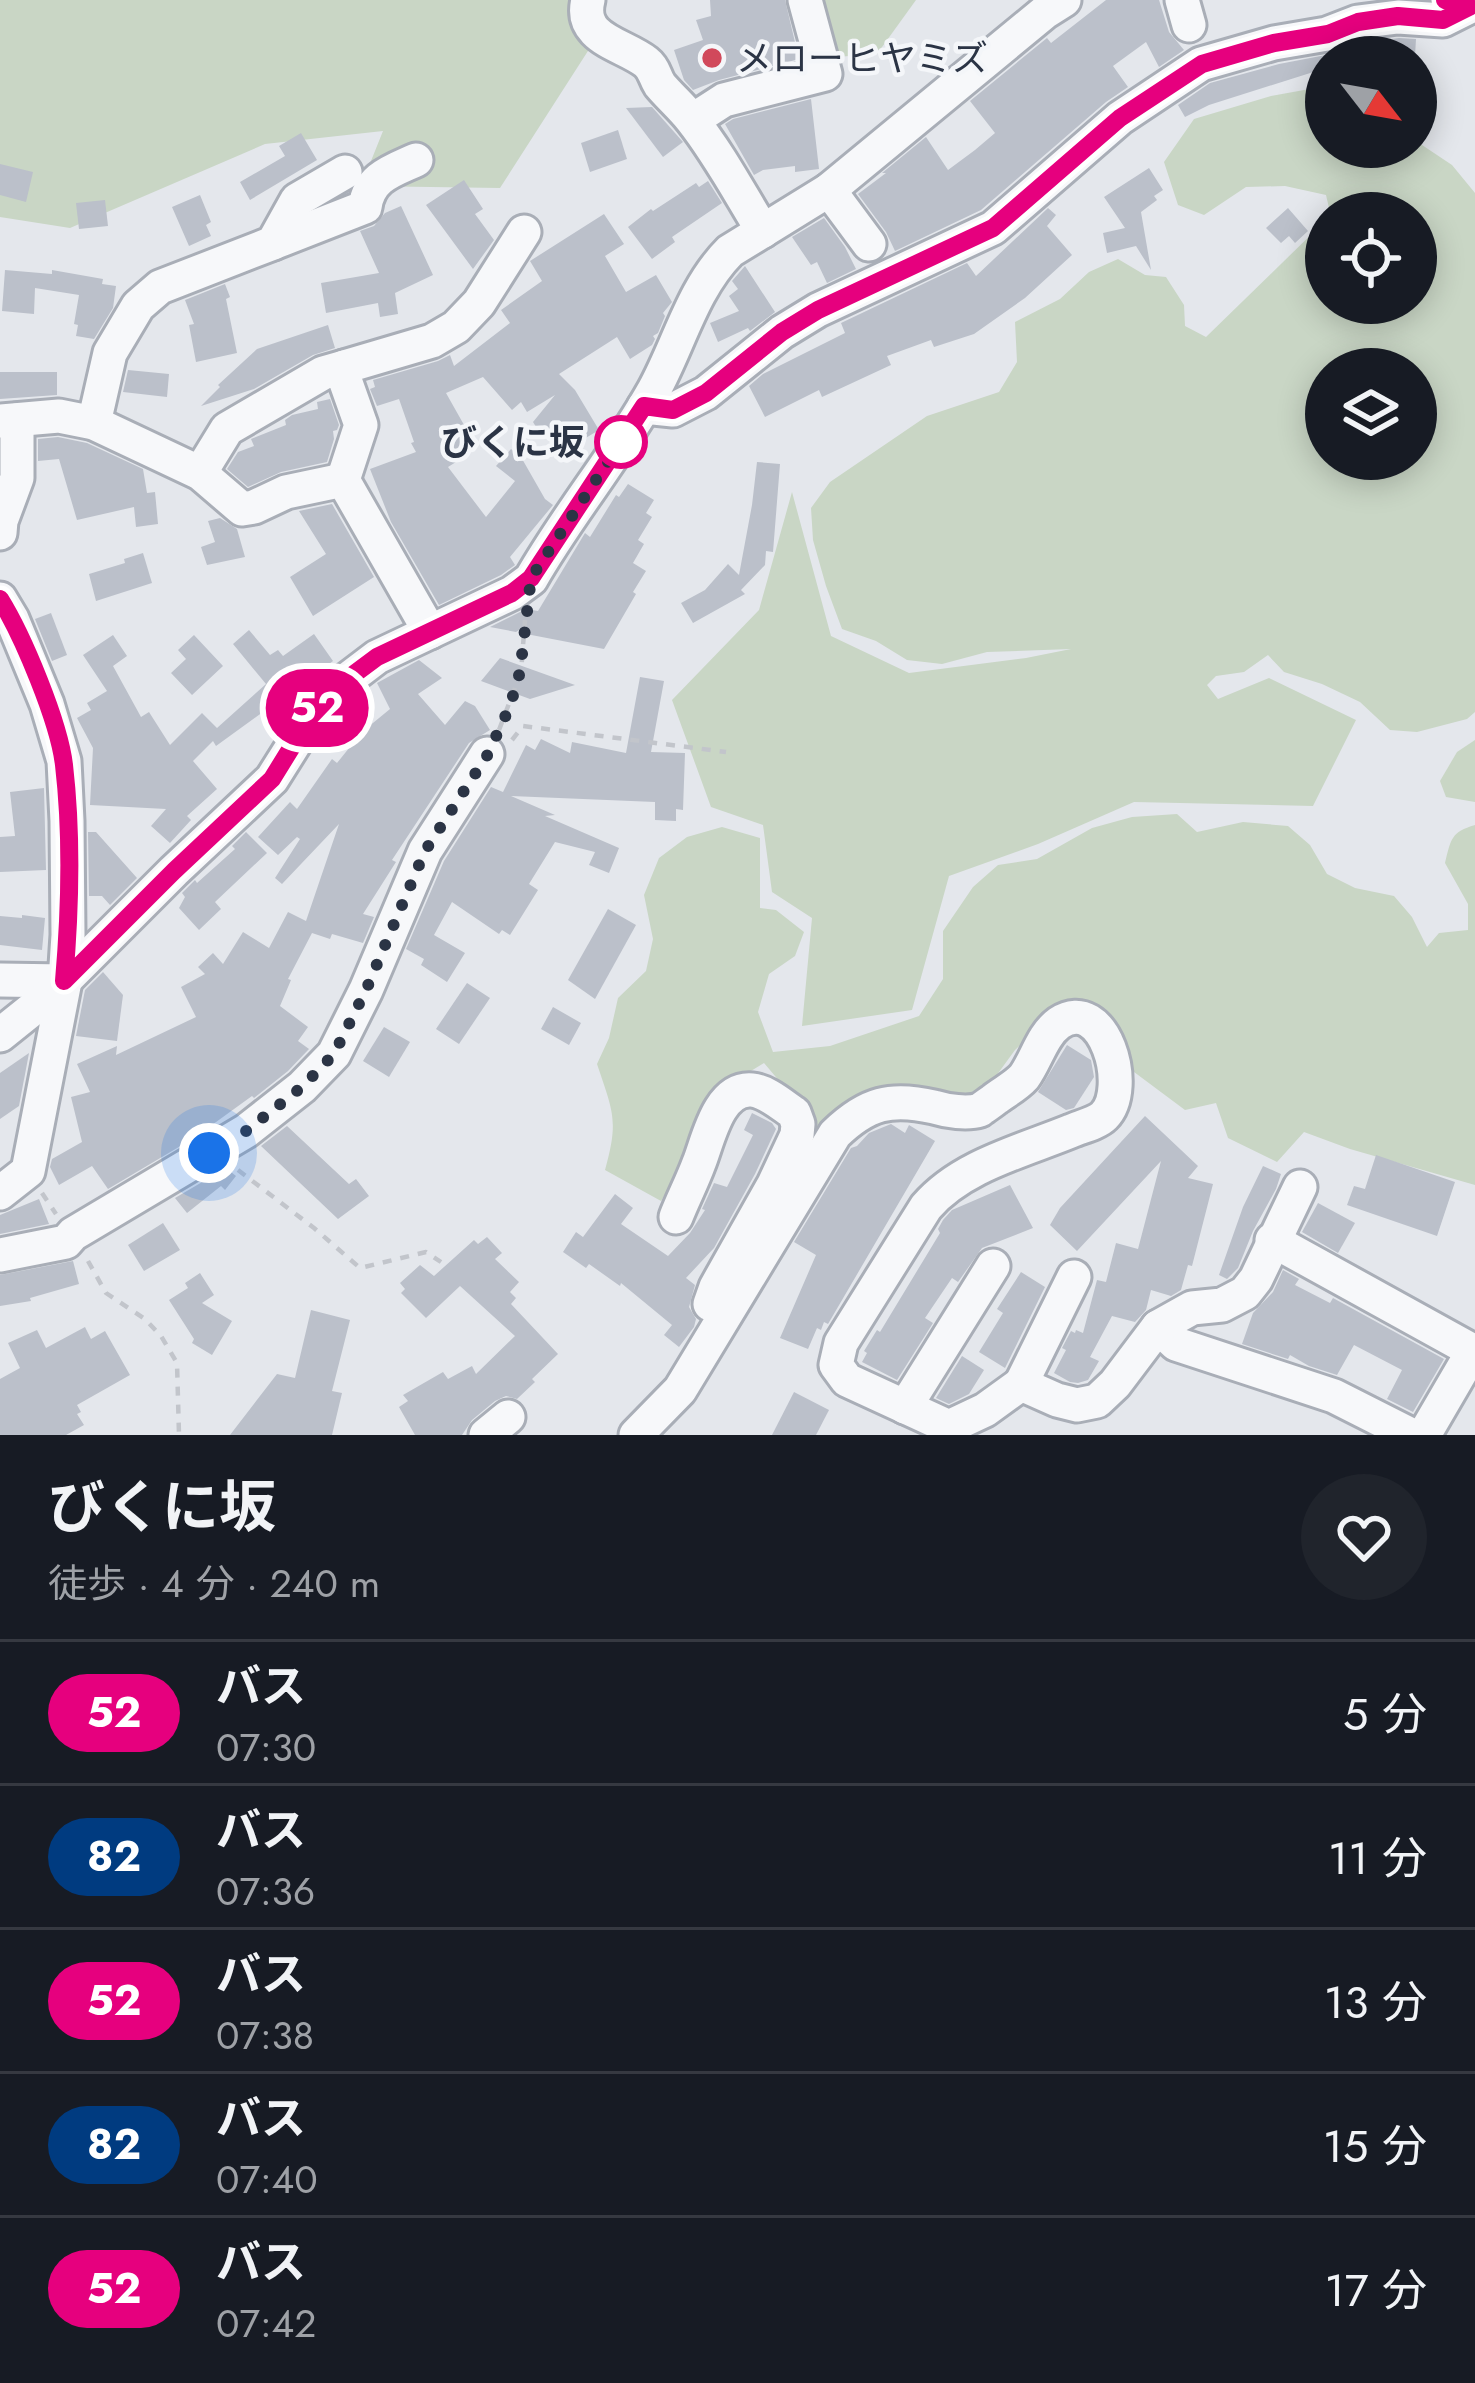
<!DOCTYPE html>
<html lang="ja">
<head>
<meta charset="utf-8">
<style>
  body { margin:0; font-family:Jost,"Noto Sans JP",sans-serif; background:#20242c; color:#f1f3f6; height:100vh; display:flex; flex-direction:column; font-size:45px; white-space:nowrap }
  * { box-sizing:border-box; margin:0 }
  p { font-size:39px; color:#9ea1a6 }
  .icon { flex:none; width:66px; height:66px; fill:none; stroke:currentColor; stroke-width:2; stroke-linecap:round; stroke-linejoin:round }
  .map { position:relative; height:1435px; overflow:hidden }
  .side { display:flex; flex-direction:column; background:#171b24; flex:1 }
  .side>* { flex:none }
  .badge { padding:0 24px; border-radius:39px; font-size:42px; line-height:78px }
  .needle { width:78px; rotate:121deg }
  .tools { position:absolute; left:1305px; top:36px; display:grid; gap:24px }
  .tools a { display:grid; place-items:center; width:132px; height:132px; border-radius:50%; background:#171b24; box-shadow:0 6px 30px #0003; font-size:60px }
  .you { position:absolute; width:60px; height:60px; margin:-30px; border:9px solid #fff; border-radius:50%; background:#1a73e8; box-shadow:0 0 0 18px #1a73e833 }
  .map>.badge { position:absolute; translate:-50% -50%; box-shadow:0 0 0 6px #fff }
  .round { display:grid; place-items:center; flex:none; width:126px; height:126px; border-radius:63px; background:#20242c }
  .summary { display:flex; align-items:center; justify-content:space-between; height:204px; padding:0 48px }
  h1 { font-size:57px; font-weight:700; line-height:90px }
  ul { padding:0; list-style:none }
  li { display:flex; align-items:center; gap:36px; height:144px; padding:0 48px; border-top:3px solid #363941 }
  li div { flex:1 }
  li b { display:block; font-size:45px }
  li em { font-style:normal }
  li .badge { min-width:132px; font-weight:700; text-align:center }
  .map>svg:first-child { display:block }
</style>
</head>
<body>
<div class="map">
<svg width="1475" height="1435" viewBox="0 0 1475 1435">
  <rect width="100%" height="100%" fill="#e4e7ec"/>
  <!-- green -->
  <g fill="#c9d6c5" fill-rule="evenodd">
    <polygon points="0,0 587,0 604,26 500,188 361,186 383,131 265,144 70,228 0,217"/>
    <polygon points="823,0 916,0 877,54 836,57"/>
    <path d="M1326,86v61h90v-6l36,24 23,28v519l-8,7 -50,13 -27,-2 -30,-28 -38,-18 -38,-12 -16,-17 -24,17 -28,4 -9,9 11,14 51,-21 87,42 -43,86 -179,-4 -96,42 -89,32 -37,134 -110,16 10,-108 -40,-26 -9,-67 -52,-18 -39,-107 87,-90 33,-118 39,144 78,37 117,-15 45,-9 -84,3 -45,12 -35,-4 -31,-19 -34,-12 -16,-43 -13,-46 -2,-32 19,-26 97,-66 72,-24 18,-30 -2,-40 45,-23 29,-27 29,-13 27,16 21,2 18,28 1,21 21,11 116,-113 4,-8v87h90v-90h-89l2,-5 -3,-13 -41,-9 -39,1 -42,28 -26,-10 -14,-43 30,-43 77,-23zM1326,369h90v90h-90z"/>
    <polygon points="1475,740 1475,802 1446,797 1440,781 1457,752"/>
    <path d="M1177,814l20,18 46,-10 45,4 22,19 17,29 28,14 39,8 18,21 15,30 12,-14 29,-3v-26l-23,-41c6,-24 6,-31 30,-38v360l-125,-36 -46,-17 -27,30 -49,-24 -12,-35 -31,7 -59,-44 -36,-61 -38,12 -37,33 -32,44 -147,18 -25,21 -14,-31 -33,-39 -23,14 -44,64 -36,60 -56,-31c14,-50 8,-58 -8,-106l12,-26 9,-40 28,-27 7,-32 -9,-44 15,-37 28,-21 35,-10 38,11v70l16,2 28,22 -9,24 -26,18 -11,38 15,40 57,-6 89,-30 24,-37v-48l30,-44 25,-22 39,-6 55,-31 40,-11z"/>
  </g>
  <!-- building -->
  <g fill="#bbc0ca">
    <polygon points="710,0 785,0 799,59 719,80 693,90 684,80 674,50 703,40 696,20 711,16"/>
    <polygon points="1106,0 1159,0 1169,32 1184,50 1159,67 1146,42 1113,66 1128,87 1106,102 981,210 895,251 886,232 858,194 886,173 882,173 926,137 948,170 975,150 995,133 970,101 1047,38 1051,43"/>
    <polygon points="1399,38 1416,39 1415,56 1390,54 1391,43 1356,57 1352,57 1349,48 1363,43"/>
    <polygon points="1326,55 1326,68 1209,105 1185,117 1178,105 1210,83 1279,64"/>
    <polygon points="811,99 819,169 795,172 795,166 763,170 754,175 725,124 733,119"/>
    <polygon points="652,107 683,142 663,157 626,108"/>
    <polygon points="618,130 627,159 590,172 581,143"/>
    <polygon points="301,133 317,160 250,200 240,182 285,156 279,146"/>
    <polygon points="0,164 33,172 26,202 0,195"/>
    <polygon points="1149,168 1163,190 1154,196 1157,200 1141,212 1151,270 1136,246 1107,253 1103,233 1125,228 1104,197"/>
    <polygon points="464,180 483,209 475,214 494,240 473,269 426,205"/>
    <polygon points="708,181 722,203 672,237 675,242 652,259 628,227 651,209 653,211 696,183 699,187"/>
    <polygon points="200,195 211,222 206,225 211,236 189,246 172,207"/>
    <polygon points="105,200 108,226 79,229 76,203"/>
    <polygon points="401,206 433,275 395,293 398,314 380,317 378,303 326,313 321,283 379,273 360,231 374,226 385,213"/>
    <polygon points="1048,208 1056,215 1047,226 1072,255 1025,298 974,334 934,347 931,340 887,356 891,365 822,397 819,390 765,417 749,386 763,374 845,333 841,323 967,263 976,276"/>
    <polygon points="1288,208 1308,231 1295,243 1289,236 1281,243 1266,228"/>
    <polygon points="604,214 624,244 605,256 626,292 656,275 672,302 663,313 665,316 658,333 653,336 655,339 652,345 630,359 617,337 559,374 575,390 599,430 564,451 551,429 541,435 533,422 555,395 527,412 521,402 512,410 483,377 446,393 468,432 461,436 468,446 452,455 456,462 448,467 486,517 515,481 496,466 511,449 521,457 545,499 553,505 510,557 515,565 501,575 439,605 391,522 370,469 416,452 411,443 414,442 399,399 377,406 370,389 375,387 373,380 438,361 450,355 454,366 510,323 501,310 542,281 530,261"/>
    <polygon points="824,218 845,247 856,269 827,283 817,262 811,265 792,237"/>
    <polygon points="745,266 775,312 750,331 748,328 718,342 710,323 739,311 729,296 738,289 732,281"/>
    <polygon points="5,270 52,274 52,270 103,279 102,284 116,286 113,308 94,339 76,336 78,325 74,324 79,295 35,288 34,314 2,311"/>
    <polygon points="225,284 230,297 226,299 237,353 196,362 189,325 194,324 185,300"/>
    <polygon points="328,325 335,348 313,355 254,389 201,406 220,387 218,385 257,349"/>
    <polygon points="128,370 169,374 167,397 123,392"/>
    <polygon points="0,372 57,372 57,395 0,399"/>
    <polygon points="330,399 339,425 337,430 333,431 334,439 327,462 281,472 248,487 227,469 238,452 254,446 251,439 286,425 285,420 292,415 318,409 317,402"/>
    <polygon points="58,437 87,443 143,469 147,493 155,492 158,524 136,527 134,507 77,520 59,459 38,461 38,439"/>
    <polygon points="757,462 780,464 773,552 766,551 765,565 741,590 745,594 693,623 681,603 705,590 728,564 739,575 752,505"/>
    <polygon points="628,484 654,500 646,513 652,517 638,540 644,544 633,563 646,571 633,592 636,594 604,649 521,633 527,625 516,632 490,627 526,609 538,611 585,533 590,537 616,495 619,497"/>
    <polygon points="332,504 374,577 313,616 290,577 326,554 299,511"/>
    <polygon points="220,518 237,529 245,557 207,565 201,547 215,542 208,521"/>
    <polygon points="143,553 152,583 96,601 89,574 125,563 124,559"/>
    <polygon points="51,613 67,655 52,661 35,619"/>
    <polygon points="249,630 270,655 278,650 283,656 314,634 333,661 216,746 213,741 193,761 217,789 187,816 191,820 170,843 151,826 166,809 90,805 93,748 77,718 91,710 87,703 107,691 83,655 113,635 127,656 113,666 141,717 149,712 170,745 202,713 217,728 266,684 233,644"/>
    <polygon points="194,635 223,666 192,695 171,673 186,659 178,650"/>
    <polygon points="500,658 575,685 530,699 481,681"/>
    <polygon points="419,660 442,678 418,694 445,725 465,701 475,706 490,730 469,743 392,860 396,862 363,914 374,917 363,943 332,934 330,939 312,933 288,979 291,980 280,1006 308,1027 298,1041 309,1049 288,1071 254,1098 252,1096 194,1138 108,1189 92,1166 59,1185 50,1167 52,1159 82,1142 71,1097 90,1092 77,1064 117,1046 116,1055 196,1017 181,987 205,974 198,967 213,953 223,964 243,932 269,948 288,912 306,921 339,824 282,884 275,878 300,839 297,837 278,855 258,837 290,802 297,809 332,759 337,763 362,732 390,709 377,683"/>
    <polygon points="640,677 664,681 651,752 685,753 683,810 676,809 676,821 655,820 655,802 511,796 555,815 545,816 619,848 609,873 589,865 595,852 555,842 529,884 538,890 510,935 502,930 499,934 452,902 434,935 465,953 447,982 421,965 424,959 406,949 444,861 491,787 503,792 526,745 535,750 541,739 570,753 572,742 626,753"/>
    <polygon points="44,788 46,870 0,872 0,837 15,836 10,792"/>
    <polygon points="88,832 96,832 137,878 110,905 102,896 89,896"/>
    <polygon points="246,832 267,853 215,902 221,909 199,930 179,908 185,897 182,893 195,880 197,883 235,849 232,846"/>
    <polygon points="608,909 636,925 595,999 568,980"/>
    <polygon points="22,915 45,918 42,950 0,945 0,916 22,918"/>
    <polygon points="103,972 123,995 117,1041 76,1036 85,990"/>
    <polygon points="467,983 490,998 459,1044 436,1029"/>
    <polygon points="553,1007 581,1023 569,1045 541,1029"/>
    <polygon points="384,1027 410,1042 389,1077 363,1061"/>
    <polygon points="1067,1045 1091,1060 1094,1077 1074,1108 1066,1110 1038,1092"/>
    <polygon points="29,1053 19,1106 0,1119 0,1073"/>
    <polygon points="752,1113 772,1123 776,1129 755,1174 714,1248 686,1278 695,1285 689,1307 696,1319 694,1327 679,1347 664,1335 672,1325 621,1283 620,1286 589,1264 586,1268 563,1252 576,1232 583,1237 615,1194 633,1208 621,1224 668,1256 690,1233 705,1210 702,1209 714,1183 727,1187 753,1135 744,1130"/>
    <polygon points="1145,1116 1198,1166 1188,1178 1213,1184 1192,1266 1188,1265 1181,1290 1171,1296 1151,1290 1146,1310 1135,1322 1112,1316 1090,1357 1099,1361 1088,1380 1078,1383 1070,1382 1054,1373 1066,1350 1062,1348 1071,1331 1075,1333 1076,1330 1083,1333 1097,1280 1106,1282 1116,1243 1138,1249 1161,1161 1077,1251 1050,1225 1060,1208"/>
    <polygon points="891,1124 905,1133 909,1125 935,1141 828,1324 824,1322 821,1330 817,1328 808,1349 780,1338 816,1255 794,1242 851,1148 857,1146 869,1133"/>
    <polygon points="287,1126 349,1184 356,1179 369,1196 338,1219 261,1146"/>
    <polygon points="1376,1155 1455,1182 1437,1236 1347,1205 1354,1186 1365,1189"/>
    <polygon points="1263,1166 1281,1174 1276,1189 1253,1231 1238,1268 1227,1279 1219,1275 1243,1207"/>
    <polygon points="226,1168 236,1176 225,1190 221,1186 187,1213 175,1198"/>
    <polygon points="1010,1185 1033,1228 982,1248 958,1282 952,1278 925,1318 933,1323 897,1380 862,1362 867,1353 864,1351 877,1330 880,1332 940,1233 938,1229 943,1220 952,1210"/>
    <polygon points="39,1199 49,1224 0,1234 0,1215"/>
    <polygon points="1318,1203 1355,1223 1338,1253 1302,1232"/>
    <polygon points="163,1223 180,1250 144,1271 128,1245"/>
    <polygon points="487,1237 502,1253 495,1259 519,1282 510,1292 516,1298 511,1304 558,1354 532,1379 535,1382 517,1399 506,1396 495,1401 472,1420 462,1435 415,1435 399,1407 408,1401 403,1395 443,1372 448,1379 472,1366 476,1374 515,1336 460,1286 426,1318 401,1293 405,1289 400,1283 420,1265 434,1276 474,1240 478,1244"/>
    <polygon points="73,1261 79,1284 30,1298 31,1301 0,1306 0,1275"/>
    <polygon points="1283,1270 1299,1279 1295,1285 1330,1303 1333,1298 1444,1359 1413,1412 1387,1399 1402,1370 1354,1345 1337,1375 1309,1366 1290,1355 1288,1359 1242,1344 1253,1313 1273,1292"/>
    <polygon points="1021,1272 1045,1287 1005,1368 979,1352 1003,1313 997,1309"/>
    <polygon points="200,1273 214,1295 202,1303 232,1321 212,1355 192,1343 194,1339 169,1300 188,1288 185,1283"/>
    <polygon points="311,1310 350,1320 332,1391 342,1393 332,1435 230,1435 277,1374 295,1378"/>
    <polygon points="85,1327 91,1339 105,1331 130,1375 77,1405 81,1412 77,1414 84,1425 66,1435 0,1435 0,1379 20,1368 8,1343 37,1330 46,1348"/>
    <polygon points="962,1356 984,1370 969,1394 949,1404 936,1398"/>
    <polygon points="794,1392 829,1410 816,1435 772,1435"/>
  </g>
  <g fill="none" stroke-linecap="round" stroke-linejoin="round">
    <!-- minor casing -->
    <g stroke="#a9aeb7" stroke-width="39">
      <g id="minor">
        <path d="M588,0c-10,39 35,44 58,62 9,7 8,14 14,23 10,12 22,22 32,35 27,34 48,74 71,111"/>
        <polyline points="1182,0 1189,25"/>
        <polyline points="693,120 724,100 825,74 805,0"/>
        <polyline points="829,190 869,244"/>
        <path d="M273,243l92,-36c4,-30 27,-36 51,-47"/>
        <polyline points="344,367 432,341 456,327 479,303 524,232"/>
        <polyline points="644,407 673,410 706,393 782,332 818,310 993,228 1120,118 1201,64 1274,43 1327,34 1358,22 1398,17 1443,20 1469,7"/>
        <polyline points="0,421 59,416 94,423 200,473 242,509 254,507 286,492 343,480 430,632"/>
        <polyline points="94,423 110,353 138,306 160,287 273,243 297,200 345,172"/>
        <polyline points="200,473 227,429 323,373 344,367 344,377 361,425 343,480"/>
        <polyline points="0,533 1,521 17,478 17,420"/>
        <polyline points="0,599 12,619 47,704 64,761 67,821 68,935 65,981 28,1171 0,1193"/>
        <polyline points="0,980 65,981"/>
        <path d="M0,1035l50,-40 124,-124 98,-92 51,-81 54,-41 135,-64 19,-14c37,-65 86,-123 123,-189 25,-45 38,-101 76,-139l99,-61 216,-178 19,-12"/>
        <path d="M676,1217c7,-18 16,-35 23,-54 9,-22 19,-76 53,-73 14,1 30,15 42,23l4,11 -1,11 -23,49 -58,103 -6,17"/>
        <polyline points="1272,1240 1475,1352"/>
        <polyline points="0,1255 66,1242 73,1234 246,1131 302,1087 334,1054 366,990 425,851 487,754"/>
        <polyline points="1158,1327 1176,1344 1334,1396 1411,1435"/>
        <polyline points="1021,1384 1074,1277"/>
        <polyline points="905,1407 993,1266"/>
        <polyline points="486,1435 508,1417"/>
        <path d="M636,1435l44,-45 155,-256c32,-31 56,-37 99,-27 13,4 33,7 46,3 1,-1 14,-10 15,-11 9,-7 21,-13 29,-22 12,-16 18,-42 35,-54 45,-30 73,65 45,93 -7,7 -24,11 -33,15 -49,20 -110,35 -145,76l-85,136 -5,22 11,15 102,47 36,-17 36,-26 36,16 20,5 20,-4 18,-17 43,-57 34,-19 30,-3 23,-12 11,-14 44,-92"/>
        <polyline points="1424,1435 1473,1351"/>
      </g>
    </g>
    <!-- path -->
    <g stroke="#c2c5cb" stroke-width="4.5" stroke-dasharray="9 9" stroke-linecap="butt">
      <polyline points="499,730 521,672 525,620"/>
      <polyline points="512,740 523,726 726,752"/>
      <polyline points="238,1170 314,1228 360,1268 426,1252 441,1262"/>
      <polyline points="42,1193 56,1214"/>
      <polyline points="88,1261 106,1293 145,1319 161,1336 177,1363 179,1435"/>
    </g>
    <!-- minor -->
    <use href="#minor" stroke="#f7f8fa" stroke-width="33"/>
  </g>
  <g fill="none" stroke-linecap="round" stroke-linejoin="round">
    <!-- line casing -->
    <g stroke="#fff" stroke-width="27">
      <path id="line" d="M0,599c23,37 59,123 64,166 8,69 6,147 0,216l110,-110 98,-92 50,-81 55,-41 135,-64 19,-15 113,-172 29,4 33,-17 76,-61 36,-22 175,-82 127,-110 82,-54 72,-21 54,-9 30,-12 40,-6 45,4 26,-13 -24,-7"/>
    </g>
    <!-- line -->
    <use href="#line" stroke="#e6007e" stroke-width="18"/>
    <!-- walk -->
    <polyline stroke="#2b3445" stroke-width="12" stroke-dasharray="0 21.6" points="209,1153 246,1131 302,1087 334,1054 366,990 425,851 488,754 510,706 520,672 531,578 623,439 621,442"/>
  </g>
  <!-- markers -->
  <circle fill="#d1495b" stroke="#f4f6f9" stroke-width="4.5" cx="712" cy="58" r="12"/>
  <circle fill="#fff" stroke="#e6007e" stroke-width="6" cx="621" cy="442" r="24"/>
  <g text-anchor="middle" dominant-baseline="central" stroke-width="9" stroke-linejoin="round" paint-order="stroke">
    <!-- poi labels -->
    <g font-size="36" fill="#2b3445" stroke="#f4f6f9" text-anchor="start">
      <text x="736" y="58">メローヒヤミズ</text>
    </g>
    <!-- stop labels -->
    <g font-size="36" font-weight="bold" fill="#2b3445" stroke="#f4f6f9" text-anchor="end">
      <text x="585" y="442">びくに坂</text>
    </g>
  </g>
</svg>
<div class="tools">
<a><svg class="needle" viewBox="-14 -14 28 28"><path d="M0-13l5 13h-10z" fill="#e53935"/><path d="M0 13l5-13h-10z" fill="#9ea1a6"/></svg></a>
<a><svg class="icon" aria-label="locate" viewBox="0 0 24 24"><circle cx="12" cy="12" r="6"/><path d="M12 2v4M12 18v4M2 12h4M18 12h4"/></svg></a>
<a><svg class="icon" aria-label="layers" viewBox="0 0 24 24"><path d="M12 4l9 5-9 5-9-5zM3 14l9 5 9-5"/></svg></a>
</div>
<div class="you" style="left:209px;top:1153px"></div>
<b class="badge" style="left:317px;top:708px;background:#e6007e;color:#fff">52</b>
</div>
<section class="side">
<div class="summary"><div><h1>びくに坂</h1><p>徒歩 · 4 分 · 240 m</p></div><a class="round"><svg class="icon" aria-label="heart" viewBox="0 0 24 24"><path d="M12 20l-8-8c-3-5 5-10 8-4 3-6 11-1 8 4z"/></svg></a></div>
<ul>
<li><span class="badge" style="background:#e6007e;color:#fff">52</span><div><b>バス</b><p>07:30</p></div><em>5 分</em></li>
<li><span class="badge" style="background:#003b80;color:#fff">82</span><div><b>バス</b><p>07:36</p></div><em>11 分</em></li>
<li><span class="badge" style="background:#e6007e;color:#fff">52</span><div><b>バス</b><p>07:38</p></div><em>13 分</em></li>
<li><span class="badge" style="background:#003b80;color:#fff">82</span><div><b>バス</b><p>07:40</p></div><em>15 分</em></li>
<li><span class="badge" style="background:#e6007e;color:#fff">52</span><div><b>バス</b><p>07:42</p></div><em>17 分</em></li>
</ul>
</section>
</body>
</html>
